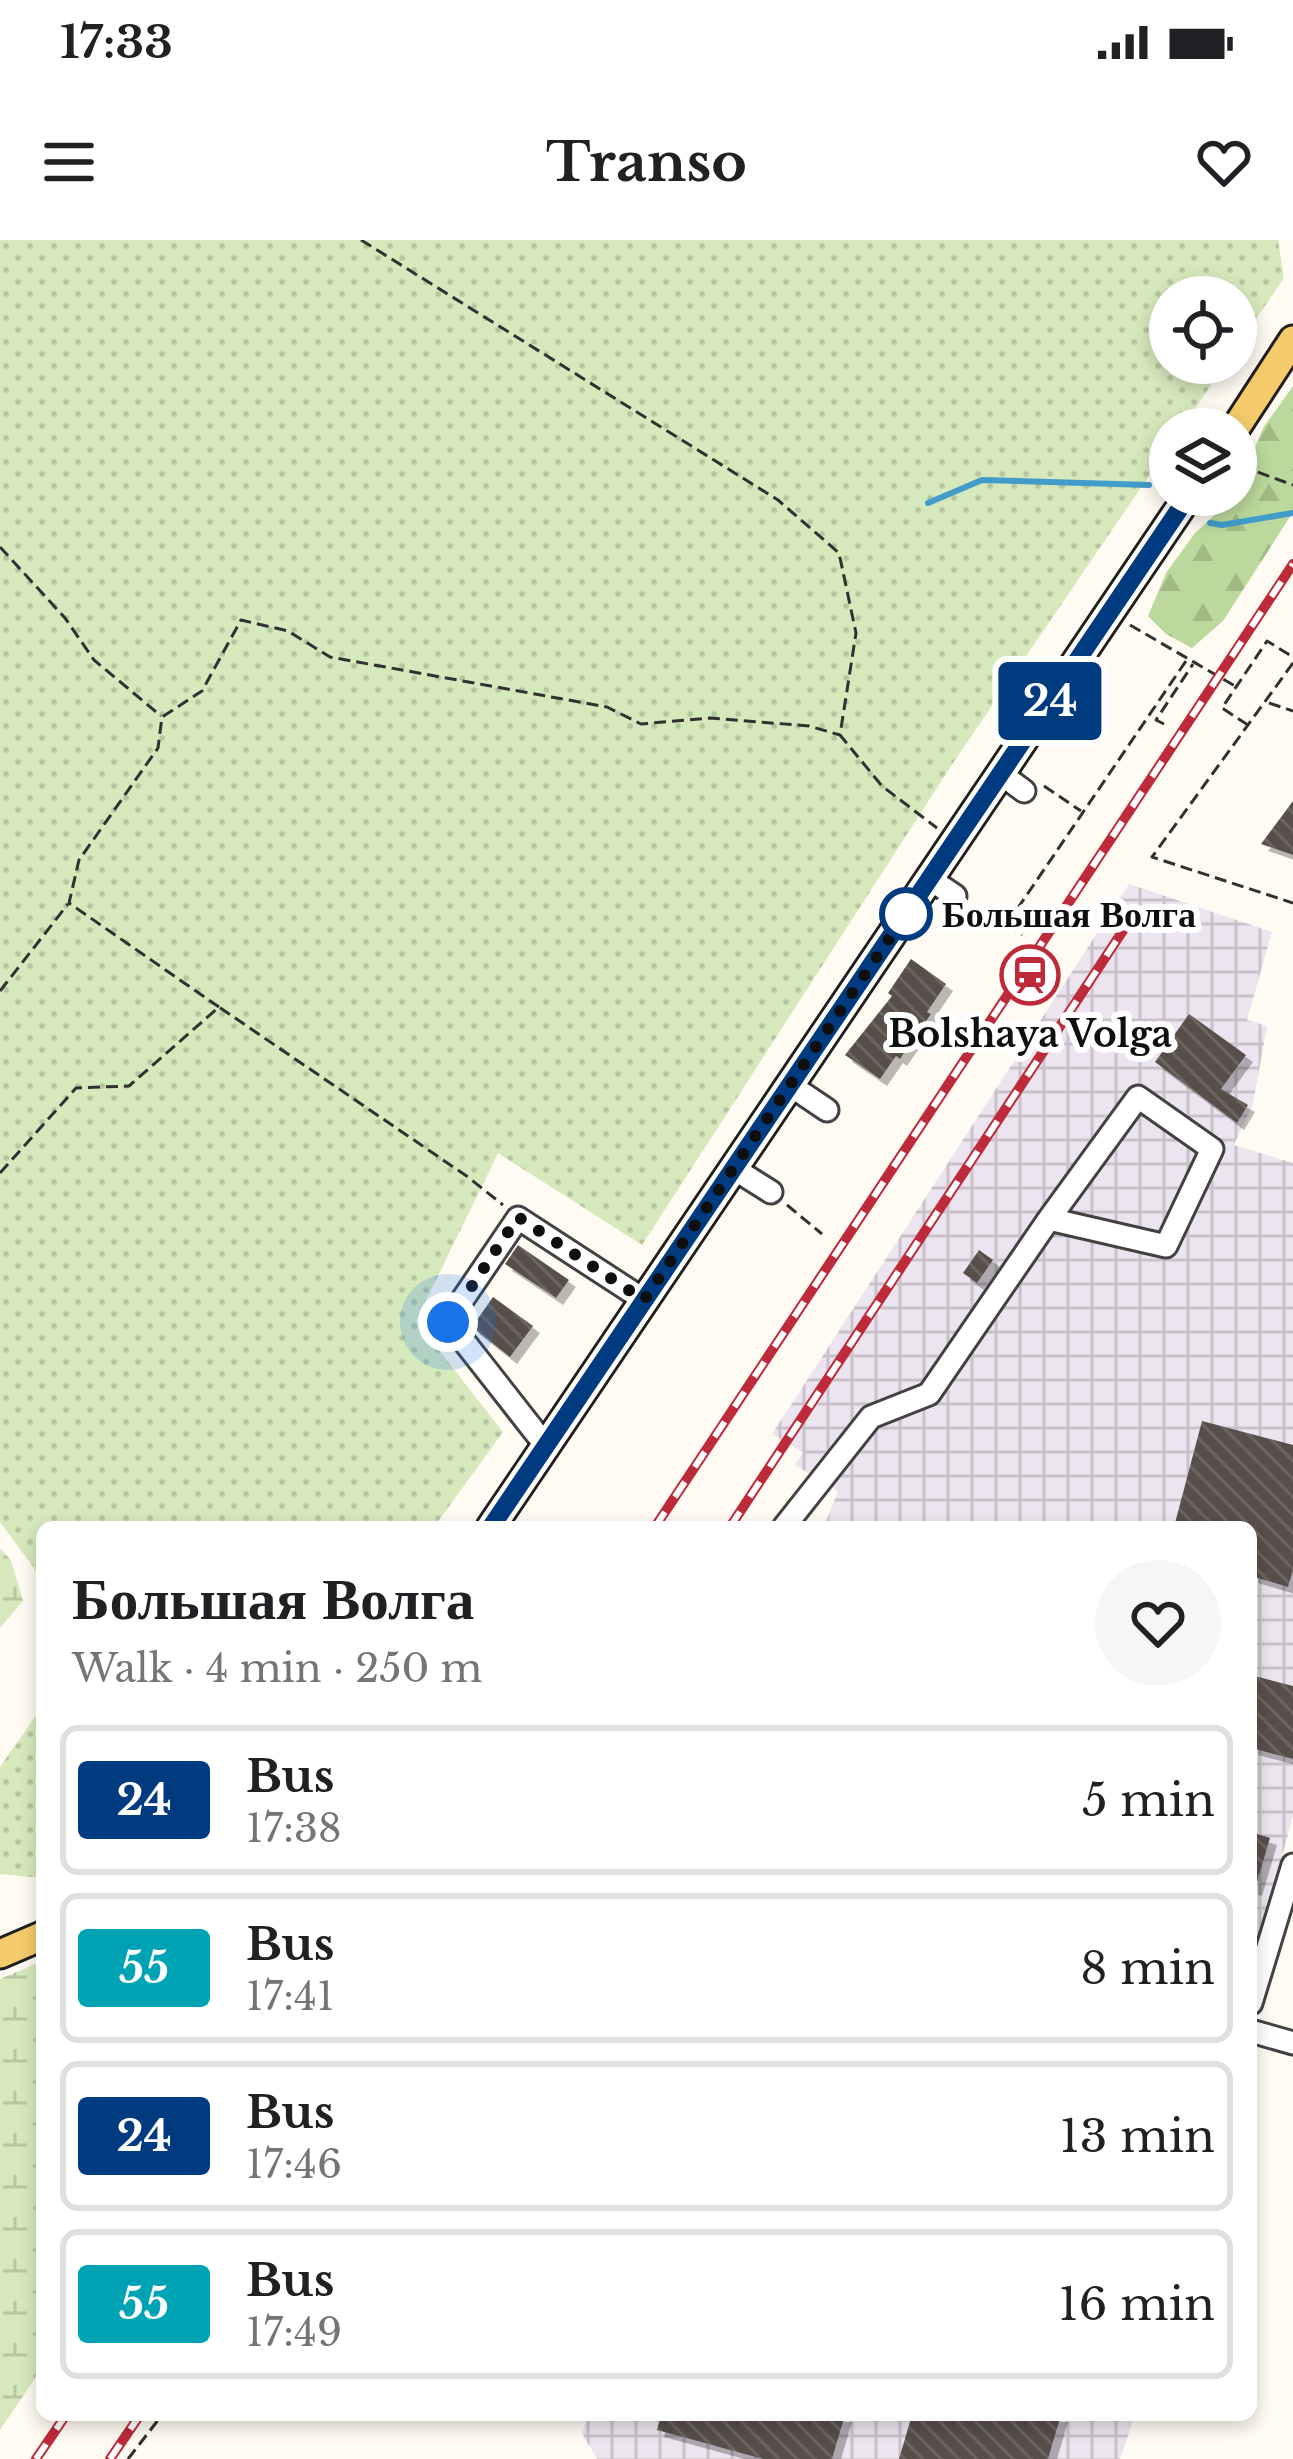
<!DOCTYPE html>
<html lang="en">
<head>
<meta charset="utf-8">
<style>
  body { margin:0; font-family:"Libre Baskerville",serif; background:#f6f6f6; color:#202124; height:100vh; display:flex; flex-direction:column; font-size:45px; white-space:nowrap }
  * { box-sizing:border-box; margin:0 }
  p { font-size:39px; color:#757577 }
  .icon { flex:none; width:66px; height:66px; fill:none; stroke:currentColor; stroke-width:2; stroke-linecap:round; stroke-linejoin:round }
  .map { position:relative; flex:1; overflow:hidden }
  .panel { position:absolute; left:36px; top:1281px; width:1221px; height:900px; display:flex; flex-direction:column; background:#fff; border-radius:18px; box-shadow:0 6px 18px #0003 }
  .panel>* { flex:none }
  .badge { padding:0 24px; border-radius:9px; font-size:42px; line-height:78px }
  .buttons { position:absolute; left:1149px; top:36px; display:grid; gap:24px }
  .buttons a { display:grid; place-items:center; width:108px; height:108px; border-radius:50%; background:#fff; box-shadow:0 6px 18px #0003; font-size:60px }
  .you { position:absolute; width:60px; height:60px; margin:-30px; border:9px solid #fff; border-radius:50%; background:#1a73e8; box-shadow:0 0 0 18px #1a73e833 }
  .map>.badge { position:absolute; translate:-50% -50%; box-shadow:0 0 0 6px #fff }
  .round { display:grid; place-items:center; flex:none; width:126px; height:126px; border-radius:63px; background:#f6f6f6 }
  .headline { display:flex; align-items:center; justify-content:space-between; height:204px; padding:0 36px }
  h1 { font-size:57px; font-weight:800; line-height:90px }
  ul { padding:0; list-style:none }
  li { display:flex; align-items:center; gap:36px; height:150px; margin:0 24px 18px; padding:0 12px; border:6px solid #e0e0e0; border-radius:18px }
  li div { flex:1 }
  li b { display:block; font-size:45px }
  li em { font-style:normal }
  li .badge { min-width:132px; font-weight:700; text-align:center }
  .status { display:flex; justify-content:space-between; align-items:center; height:84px; padding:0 60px; background:#fff; direction:ltr }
  .status svg { height:33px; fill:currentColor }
  header { display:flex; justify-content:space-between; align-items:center; height:156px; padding:0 36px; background:#fff; font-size:54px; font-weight:800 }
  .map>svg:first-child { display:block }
</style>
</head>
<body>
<div class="status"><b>17:33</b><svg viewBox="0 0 49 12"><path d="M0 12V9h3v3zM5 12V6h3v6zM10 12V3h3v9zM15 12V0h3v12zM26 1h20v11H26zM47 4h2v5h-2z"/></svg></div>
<header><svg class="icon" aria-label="menu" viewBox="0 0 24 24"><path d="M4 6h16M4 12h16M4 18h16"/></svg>Transo<svg class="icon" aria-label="heart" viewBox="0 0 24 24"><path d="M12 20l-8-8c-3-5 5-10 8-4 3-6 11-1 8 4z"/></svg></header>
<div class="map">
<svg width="1293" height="2219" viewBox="0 0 1293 2219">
  <defs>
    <pattern id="industrial-grid" width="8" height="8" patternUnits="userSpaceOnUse" patternTransform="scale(3)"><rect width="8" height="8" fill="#ece4ee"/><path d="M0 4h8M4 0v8" fill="none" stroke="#c9c2cb"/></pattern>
    <pattern id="grass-dots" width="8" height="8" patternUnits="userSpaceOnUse" patternTransform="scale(3)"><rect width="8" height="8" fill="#d6e9bc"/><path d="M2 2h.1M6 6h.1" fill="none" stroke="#b6c7a0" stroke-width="1.8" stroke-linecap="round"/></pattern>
    <pattern id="forest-firs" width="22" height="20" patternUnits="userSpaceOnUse" patternTransform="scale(3)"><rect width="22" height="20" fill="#bbd99c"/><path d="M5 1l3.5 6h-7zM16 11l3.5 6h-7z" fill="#a0b985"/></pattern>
    <pattern id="wetland-marsh" width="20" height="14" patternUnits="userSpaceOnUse" patternTransform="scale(3)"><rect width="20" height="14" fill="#d6e9bc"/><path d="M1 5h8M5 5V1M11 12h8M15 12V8" fill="none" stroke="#b6c7a0"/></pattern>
    <pattern id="building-back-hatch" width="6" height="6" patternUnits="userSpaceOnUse" patternTransform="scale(3)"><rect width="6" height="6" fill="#58504c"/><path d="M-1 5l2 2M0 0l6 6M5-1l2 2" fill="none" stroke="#6b6561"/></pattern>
    <filter id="shadow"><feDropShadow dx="7" dy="7" stdDeviation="0" flood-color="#0004"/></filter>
  </defs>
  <rect width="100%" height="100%" fill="#fffbf2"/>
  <!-- industrial -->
  <g fill="url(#industrial-grid)">
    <polygon points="1129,644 1272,692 1247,780 1267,786 1253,864 1234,905 1293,923 1293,1576 1251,1731 1251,1287 824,1287 838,1251 795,1225 803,1212 772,1194"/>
    <polygon points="588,2175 1135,2175 1120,2219 597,2219 582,2193"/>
  </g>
  <!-- grass -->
  <g fill="url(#grass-dots)">
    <polygon points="0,0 1278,0 1284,38 1236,108 1236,57 1170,57 1170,123 1226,123 1181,189 1170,189 1170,205 951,526 642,1005 498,913 416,1081 503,1192 434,1287 42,1287 42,1339 0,1282"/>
    <polygon points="42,1467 42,1638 0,1634 0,1527"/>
  </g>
  <!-- forest -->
  <polygon fill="url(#forest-firs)" points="1293,146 1293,272 1223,381 1192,408 1166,394 1148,376 1166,333 1195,293 1236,255 1263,188"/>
  <!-- wetland -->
  <g fill="url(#wetland-marsh)">
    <polygon points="0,1308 11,1320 23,1361 0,1388"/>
    <polygon points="42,1721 42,2128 0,2190 0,1739"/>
  </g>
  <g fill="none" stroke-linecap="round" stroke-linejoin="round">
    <!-- stream -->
    <g stroke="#419cca" stroke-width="6">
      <polyline points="928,263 982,240 1149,245"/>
      <polyline points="1210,283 1222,285 1293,273"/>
    </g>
  </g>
  <!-- building -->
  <g fill="url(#building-back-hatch)" filter="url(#shadow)">
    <polygon points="1293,561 1293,615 1261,604"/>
    <polygon points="911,719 946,744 927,772 931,774 900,819 896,816 880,839 845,815 892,756 888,753"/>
    <polygon points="1189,774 1246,815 1221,849 1248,865 1237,883 1155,822"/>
    <polygon points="518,1005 569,1040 556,1058 505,1024"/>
    <polygon points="979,1010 993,1020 977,1043 963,1033"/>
    <polygon points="493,1057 533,1086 510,1117 472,1087"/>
    <polygon points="1202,1181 1293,1205 1293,1330 1288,1347 1251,1336 1251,1287 1174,1287"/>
    <polygon points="1251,1435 1293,1446 1293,1519 1251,1508"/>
    <polygon points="1251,1592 1270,1598 1255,1649 1251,1648"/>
    <polygon points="661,2175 845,2175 832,2219 763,2219 657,2190"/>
    <polygon points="912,2175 1061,2175 1048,2219 899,2219"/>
  </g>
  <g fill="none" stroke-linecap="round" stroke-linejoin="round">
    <!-- minor casing -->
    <g stroke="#424242" stroke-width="27">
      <g id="minor">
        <polyline points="1001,534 1024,551"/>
        <polyline points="930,639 955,656"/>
        <polyline points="790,845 827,870"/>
        <polyline points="733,928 771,952"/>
        <polyline points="546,1206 448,1081 518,978 644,1060"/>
        <polyline points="784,1287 871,1177 929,1154 1049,979 1138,857 1212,909 1166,1006 1049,979"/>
        <polyline points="1251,1763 1293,1625"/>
        <polyline points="1251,1791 1293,1803"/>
      </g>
    </g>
    <!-- major casing -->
    <g stroke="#202020" stroke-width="33">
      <g id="major">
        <polyline points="1235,189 1293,100"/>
        <polyline points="491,1287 1189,255"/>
        <polyline points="0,1714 42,1696"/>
      </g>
    </g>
    <!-- path -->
    <g stroke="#313131" stroke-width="3" stroke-dasharray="12 6" stroke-linecap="butt">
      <polyline points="361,0 778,260 839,313 856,393 840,495 882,546 937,588"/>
      <polyline points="1241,226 1293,245"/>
      <polyline points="1236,230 1243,212"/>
      <polyline points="0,307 65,378 94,420 161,476"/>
      <polyline points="1130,385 1235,446"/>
      <polyline points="1293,423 1152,617 1293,663"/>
      <polyline points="1269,463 1293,471"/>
      <polyline points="1164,484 1156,480 1193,424"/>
      <polyline points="1248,485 1222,468 1267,401 1293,417"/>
      <polyline points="1044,546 1081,571"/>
      <polyline points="974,669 1022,695"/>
      <polyline points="1007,684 1188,418"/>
      <polyline points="0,751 68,664"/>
      <polyline points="219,767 69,663 79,620 158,508 162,477 202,451 241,380 288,391 330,417 607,467 641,484 710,478 809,486 840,495"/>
      <polyline points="0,933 76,848 129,846 219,767 468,937 503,965"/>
      <polyline points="787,965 822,994"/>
      <polyline points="128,2219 162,2175"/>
    </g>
    <!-- minor -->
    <use href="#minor" stroke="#fff" stroke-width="21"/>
    <!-- major -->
    <use href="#major" stroke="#f5cb6c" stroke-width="27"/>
    <!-- rail casing -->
    <g stroke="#bd2a3a" stroke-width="10">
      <g id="rail">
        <polyline points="655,1287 1293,324"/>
        <polyline points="730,1287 1126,686"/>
        <polyline points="36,2219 66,2175"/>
        <polyline points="110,2219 140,2175"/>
      </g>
    </g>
    <!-- rail -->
    <use href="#rail" stroke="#fff" stroke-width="6" stroke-dasharray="18" stroke-linecap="butt"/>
  </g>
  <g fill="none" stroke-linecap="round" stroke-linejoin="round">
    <!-- line casing -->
    <g stroke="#fff" stroke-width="27">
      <polyline id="line" points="491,1287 1189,255"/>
    </g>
    <!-- line -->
    <use href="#line" stroke="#003b80" stroke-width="18"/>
    <!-- walk -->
    <polyline stroke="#0f0f0f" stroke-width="12" stroke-dasharray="0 21.6" points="448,1082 518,977 644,1060 906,674"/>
  </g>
  <!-- icons -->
  <defs>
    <g id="station-ring" transform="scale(3)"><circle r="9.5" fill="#fff" stroke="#bd2a3a" stroke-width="1.5"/><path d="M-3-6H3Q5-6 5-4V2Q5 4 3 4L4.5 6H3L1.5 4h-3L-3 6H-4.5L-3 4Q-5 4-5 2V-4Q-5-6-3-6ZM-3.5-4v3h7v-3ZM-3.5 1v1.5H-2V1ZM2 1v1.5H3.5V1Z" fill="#bd2a3a"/></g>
  </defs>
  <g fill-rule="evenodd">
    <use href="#station-ring" x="1030" y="735"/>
  </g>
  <!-- markers -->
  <circle fill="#fff" stroke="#003b80" stroke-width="6" cx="906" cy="674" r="24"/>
  <g text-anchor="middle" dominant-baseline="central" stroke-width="12" stroke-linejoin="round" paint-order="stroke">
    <!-- stop labels -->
    <g font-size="36" font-weight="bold" fill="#0f0f0f" stroke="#fff" text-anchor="start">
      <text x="942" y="674">Большая Волга</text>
    </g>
    <!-- poi labels -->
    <g font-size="36" font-weight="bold" fill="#0f0f0f" stroke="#fff">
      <text x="1030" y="794">Bolshaya Volga</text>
    </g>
  </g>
</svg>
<div class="buttons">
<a><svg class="icon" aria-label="locate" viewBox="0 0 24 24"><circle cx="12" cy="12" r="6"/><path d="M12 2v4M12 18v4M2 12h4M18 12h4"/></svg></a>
<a><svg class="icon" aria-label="layers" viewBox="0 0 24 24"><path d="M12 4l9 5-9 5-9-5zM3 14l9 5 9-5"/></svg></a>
</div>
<div class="you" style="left:448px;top:1082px"></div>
<b class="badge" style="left:1050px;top:461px;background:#003b80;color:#fff">24</b>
<section class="panel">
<div class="headline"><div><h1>Большая Волга</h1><p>Walk · 4 min · 250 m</p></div><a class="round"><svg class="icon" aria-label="heart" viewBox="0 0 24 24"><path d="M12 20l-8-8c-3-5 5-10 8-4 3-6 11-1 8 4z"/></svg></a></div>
<ul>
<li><span class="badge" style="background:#003b80;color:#fff">24</span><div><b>Bus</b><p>17:38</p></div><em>5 min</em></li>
<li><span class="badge" style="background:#00a3b4;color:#fff">55</span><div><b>Bus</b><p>17:41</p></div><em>8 min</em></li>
<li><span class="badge" style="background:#003b80;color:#fff">24</span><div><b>Bus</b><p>17:46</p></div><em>13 min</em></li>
<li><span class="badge" style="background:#00a3b4;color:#fff">55</span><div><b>Bus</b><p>17:49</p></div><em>16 min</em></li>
</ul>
</section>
</div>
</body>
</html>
